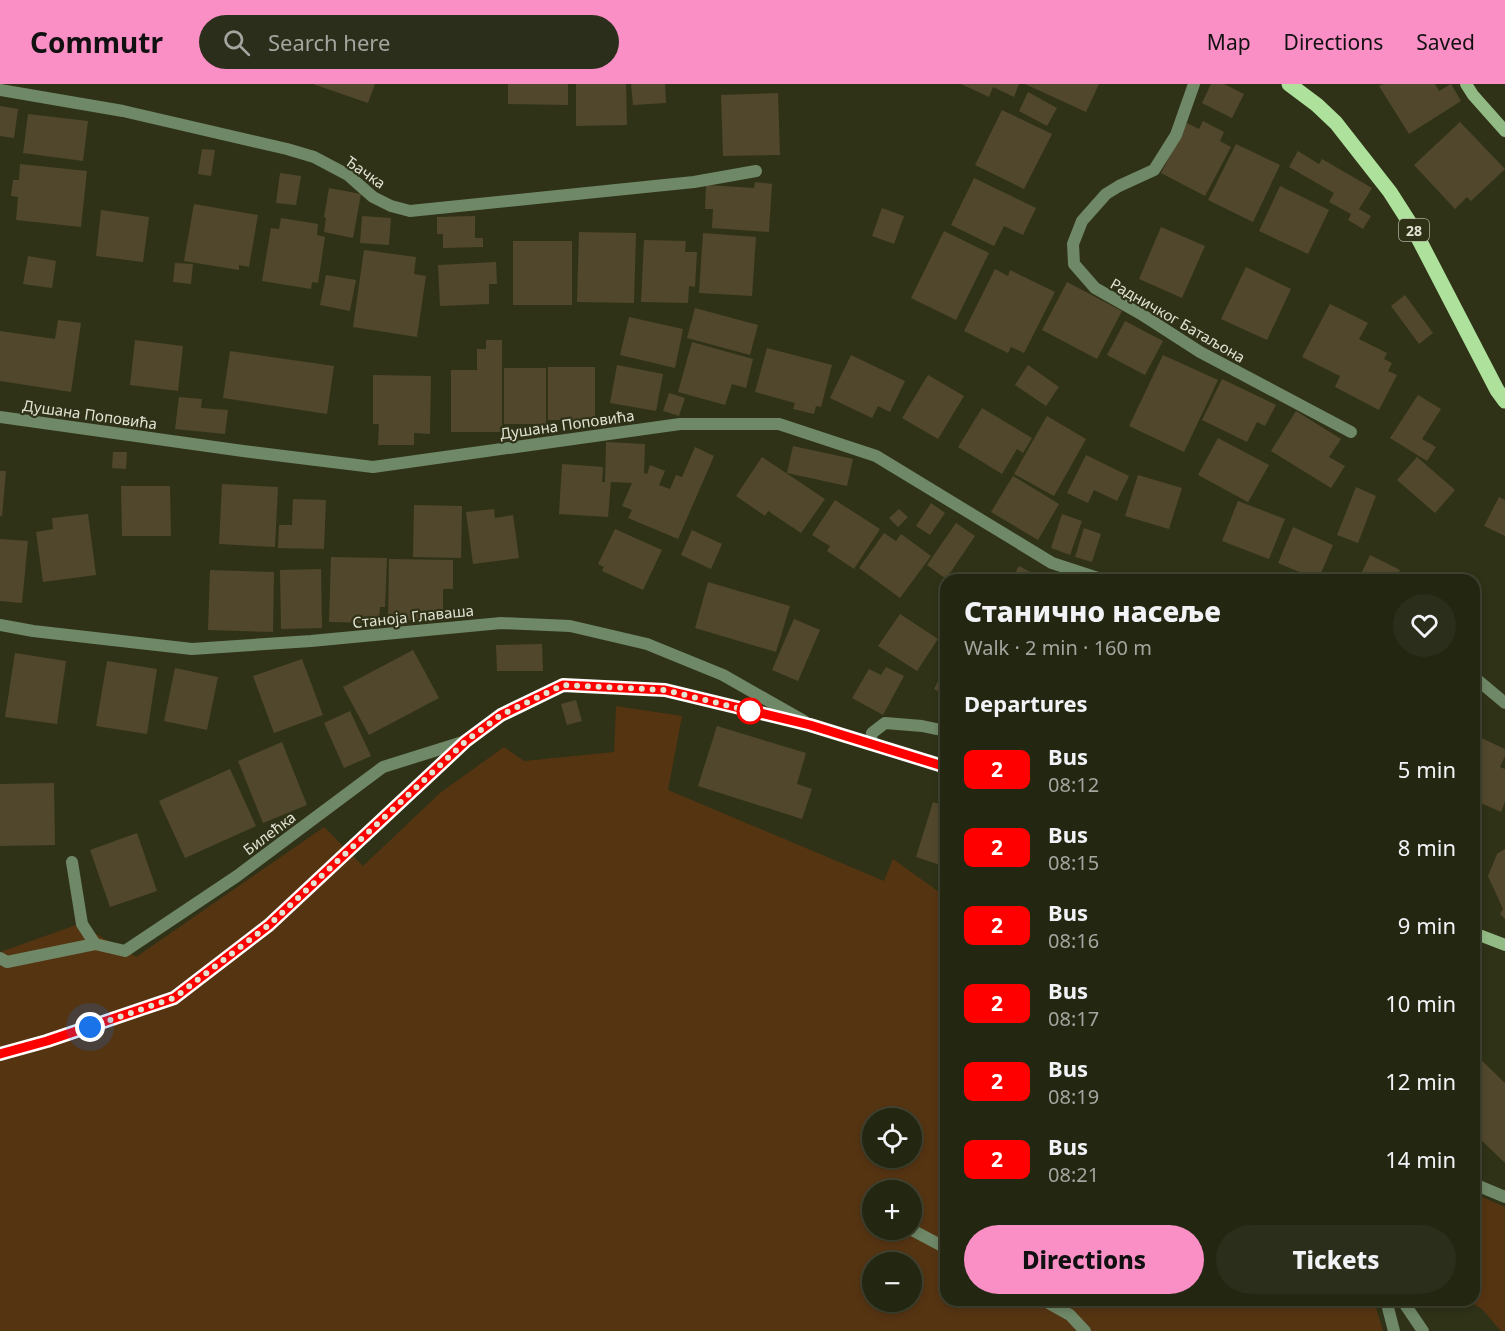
<!DOCTYPE html>
<html lang="en">
<head>
<meta charset="utf-8">
<style>
  body { margin:0; font-family:"Noto Sans",sans-serif; background:#2b2e1a; color:#f1f3f6; height:100vh; display:flex; flex-direction:column; font-size:22px; white-space:nowrap }
  * { box-sizing:border-box; margin:0 }
  p { font-size:20px; color:#a3a59f }
  .icon { flex:none; width:33px; height:33px; fill:none; stroke:currentColor; stroke-width:2; stroke-linecap:round; stroke-linejoin:round }
  .map { position:relative; flex:1; overflow:hidden }
  .panel { position:absolute; left:940px; top:490px; width:540px; height:732px; display:flex; flex-direction:column; background:#232611; border-radius:18px; box-shadow:0 3px 9px #0003,0 0 0 2px #404331 }
  .panel>* { flex:none }
  .badge { padding:0 12px; border-radius:9px; font-size:21px; line-height:39px }
  .buttons { position:absolute; left:862px; top:1024px; display:grid; gap:12px }
  .buttons a { display:grid; place-items:center; width:60px; height:60px; border-radius:50%; background:#232611; box-shadow:0 3px 9px #0003,0 0 0 2px #404331; font-size:30px }
  .you { position:absolute; width:30px; height:30px; margin:-15px; border:4px solid #fff; border-radius:50%; background:#1a73e8; box-shadow:0 0 0 9px #1a73e833 }
  .map>.badge { position:absolute; translate:-50% -50%; box-shadow:0 0 0 3px #fff }
  h2 { padding:0 24px; font-size:22px; line-height:54px }
  .round { display:grid; place-items:center; flex:none; width:63px; height:63px; border-radius:32px; background:#2b2e1a }
  .summary { display:flex; align-items:center; justify-content:space-between; height:102px; padding:0 24px }
  h1 { font-size:28px; font-weight:800; line-height:45px }
  .cta { display:flex; gap:12px; margin-top:auto; padding:12px 24px }
  .cta a { flex:1; height:69px; border-radius:36px; background:#fa8fc6; color:#111; font-size:24px; font-weight:800; line-height:69px; text-align:center }
  .cta a+a { background:#2b2e1a; color:#f1f3f6 }
  ul { padding:0; list-style:none }
  li { display:flex; align-items:center; gap:18px; height:78px; padding:0 24px }
  li div { flex:1 }
  li b { display:block; font-size:22px }
  li em { font-style:normal }
  li .badge { min-width:66px; font-weight:700; text-align:center }
  header { display:flex; align-items:center; gap:36px; box-sizing:border-box; height:84px; padding:0 30px; background:#fa8fc6; color:#111 }
  header strong { font-size:28px }
  nav { display:flex; gap:33px; margin-inline-start:auto; font-size:21px }
  .search { width:420px; height:54px; background:#2b2e1a; display:flex; align-items:center; gap:15px; box-sizing:border-box; padding:0 21px; border-radius:33px; color:#a3a59f; font-size:22px }
  .map>svg:first-child { display:block }
</style>
</head>
<body>
<header>
<strong>Commutr</strong>
<div class="search"><svg class="icon" aria-label="search" viewBox="0 0 24 24"><circle cx="10" cy="10" r="6"/><path d="M15 15l6 6"/></svg>Search here</div>
<nav><a>Map</a><a>Directions</a><a>Saved</a></nav>
</header>
<div class="map">
<svg width="1505" height="1247" viewBox="0 0 1505 1247">
  <rect width="100%" height="100%" fill="#2f3217"/>
  <!-- green -->
  <g fill="#553412" fill-rule="evenodd">
    <path d="M616,622l66,10 -14,74 216,91 9,-22 53,38v403l428,1 9,30h-1383v-379l79,-28 57,33 188,-130 39,39 77,-73 64,-46 20,14 90,-9zM873,1035h39v39h-39zM873,1107h39v39h-39zM873,1179h39v39h-39z"/>
    <polygon points="1475,1110 1505,1123 1505,1247 1501,1247 1482,1225 1469,1217 1474,1216"/>
  </g>
  <!-- building -->
  <g fill="#51472c">
    <polygon points="313,0 375,0 368,19"/>
    <polygon points="508,0 568,0 568,21 508,20"/>
    <polygon points="576,0 626,0 627,41 576,42"/>
    <polygon points="631,0 665,0 666,19 633,21"/>
    <polygon points="961,0 1019,0 1014,13 993,3 989,13"/>
    <polygon points="1025,0 1099,0 1086,28"/>
    <polygon points="1211,0 1224,0 1244,10 1232,34 1202,19"/>
    <polygon points="1383,0 1435,0 1439,7 1451,0 1461,17 1409,50 1379,2"/>
    <polygon points="1028,8 1057,24 1047,42 1019,27"/>
    <polygon points="778,9 780,71 723,72 721,11"/>
    <polygon points="0,22 18,25 14,54 0,52"/>
    <polygon points="1002,26 1052,50 1024,105 975,81"/>
    <polygon points="28,30 88,37 83,77 23,69"/>
    <polygon points="1203,37 1224,48 1220,57 1231,63 1205,112 1161,89 1187,39 1199,45"/>
    <polygon points="1460,38 1505,85 1471,117 1467,113 1455,125 1414,81"/>
    <polygon points="1236,60 1280,81 1253,138 1208,116"/>
    <polygon points="202,65 215,66 211,92 198,90"/>
    <polygon points="1298,67 1319,80 1322,75 1372,104 1359,125 1371,132 1363,145 1348,136 1351,130 1329,118 1334,109 1289,83"/>
    <polygon points="20,80 87,87 81,143 16,136 18,113 11,112 13,96 19,96"/>
    <polygon points="280,89 301,92 296,121 276,119"/>
    <polygon points="974,94 1036,124 1023,151 1004,142 994,162 951,141"/>
    <polygon points="755,98 772,100 769,148 712,144 713,125 705,125 706,101 754,104"/>
    <polygon points="1280,102 1329,126 1308,170 1259,147"/>
    <polygon points="329,104 361,110 353,154 324,148 326,134 324,133"/>
    <polygon points="194,120 258,131 249,183 239,181 239,186 184,177"/>
    <polygon points="882,124 904,132 894,160 872,152"/>
    <polygon points="101,126 149,133 143,178 96,172"/>
    <polygon points="362,132 391,134 389,161 360,159"/>
    <polygon points="475,132 475,154 483,154 483,163 443,164 443,150 437,150 437,133"/>
    <polygon points="281,134 318,140 317,151 325,153 318,199 312,198 311,205 262,197 271,144 279,145"/>
    <polygon points="1161,143 1205,162 1182,214 1139,195"/>
    <polygon points="944,147 989,169 956,236 911,214"/>
    <polygon points="579,148 636,149 634,219 577,218"/>
    <polygon points="703,149 756,153 752,212 699,209"/>
    <polygon points="644,156 686,157 685,168 697,168 695,203 689,202 688,219 641,218"/>
    <rect x="513" y="157" width="59" height="64"/>
    <polygon points="364,166 416,173 414,190 426,192 417,253 353,243"/>
    <polygon points="28,172 56,177 52,204 23,200"/>
    <polygon points="496,178 497,200 489,200 489,220 440,222 438,181"/>
    <polygon points="175,179 193,180 191,200 173,198"/>
    <polygon points="1246,183 1291,205 1267,256 1221,235"/>
    <polygon points="995,185 1008,192 1010,186 1055,208 1024,269 1011,263 1008,269 964,247"/>
    <polygon points="326,191 356,196 350,227 320,221"/>
    <polygon points="1067,198 1122,227 1097,275 1042,246"/>
    <polygon points="1405,211 1433,249 1419,260 1391,222"/>
    <polygon points="1330,220 1368,239 1359,255 1387,269 1384,275 1392,279 1388,287 1397,291 1379,326 1335,303 1340,292 1302,273"/>
    <polygon points="695,224 758,241 750,271 687,254"/>
    <polygon points="629,233 683,245 675,284 620,271"/>
    <polygon points="58,236 81,239 71,308 0,297 0,247 55,255"/>
    <polygon points="1125,237 1163,257 1145,291 1107,271"/>
    <polygon points="135,256 183,262 178,307 130,301"/>
    <polygon points="486,256 502,256 502,348 451,348 451,286 477,286 477,265 486,265"/>
    <polygon points="692,258 753,275 746,304 732,300 725,321 678,308"/>
    <polygon points="767,264 832,281 821,323 816,322 814,330 793,325 795,319 755,308"/>
    <polygon points="230,267 334,282 327,330 223,314"/>
    <polygon points="851,271 905,297 890,328 878,322 872,334 830,314"/>
    <polygon points="1163,271 1218,296 1184,368 1129,342"/>
    <polygon points="617,281 663,290 656,327 610,319"/>
    <polygon points="1028,281 1059,303 1046,322 1015,301"/>
    <rect x="548" y="283" width="47" height="53"/>
    <rect x="504" y="284" width="42" height="56"/>
    <polygon points="373,291 431,292 430,350 414,349 414,361 378,361 379,340 373,340"/>
    <polygon points="928,291 964,312 938,355 902,334"/>
    <polygon points="1222,295 1276,321 1265,342 1257,338 1247,358 1202,336"/>
    <polygon points="669,309 685,314 679,332 663,327"/>
    <polygon points="1418,311 1441,325 1422,355 1436,363 1427,377 1390,354"/>
    <polygon points="179,313 202,315 201,324 228,326 225,350 175,345"/>
    <polygon points="982,324 1032,354 1023,369 1017,365 1002,390 958,363"/>
    <polygon points="1296,327 1341,355 1329,373 1345,382 1331,404 1271,367"/>
    <polygon points="1047,332 1086,355 1054,412 1014,390"/>
    <polygon points="1218,354 1269,381 1248,418 1198,391"/>
    <polygon points="606,358 645,360 644,389 647,390 650,381 665,387 659,401 670,405 676,391 682,393 695,363 714,372 678,455 628,434 632,426 622,422 632,399 611,398 608,433 559,430 562,380 603,383 602,398 605,398"/>
    <polygon points="793,362 853,375 847,402 787,389"/>
    <polygon points="113,368 127,368 126,385 112,384"/>
    <polygon points="1086,371 1129,392 1117,417 1094,406 1088,419 1067,409"/>
    <polygon points="762,373 825,415 801,449 768,427 765,432 736,412"/>
    <polygon points="1417,373 1455,406 1435,429 1397,396"/>
    <polygon points="0,387 6,387 2,432 0,432"/>
    <polygon points="1138,391 1182,404 1169,445 1125,432"/>
    <polygon points="1013,392 1059,420 1038,456 991,428"/>
    <polygon points="222,400 278,403 275,463 219,460"/>
    <polygon points="121,402 170,402 171,452 122,452"/>
    <polygon points="1356,403 1376,412 1358,459 1337,451"/>
    <polygon points="1499,413 1505,416 1505,452 1484,442"/>
    <polygon points="293,415 326,416 324,465 278,464 279,441 292,441"/>
    <polygon points="835,416 880,445 854,485 827,467 830,462 812,451"/>
    <polygon points="1238,417 1285,435 1269,475 1222,457"/>
    <polygon points="931,419 945,429 930,451 916,442"/>
    <polygon points="414,421 462,422 461,474 413,473"/>
    <polygon points="494,425 495,434 513,431 519,474 473,480 466,428"/>
    <polygon points="899,425 908,433 898,443 889,434"/>
    <polygon points="88,430 96,491 43,498 36,448 53,445 52,434"/>
    <polygon points="1062,430 1082,437 1070,471 1051,464"/>
    <polygon points="956,439 975,452 946,495 927,481"/>
    <polygon points="1293,443 1333,461 1318,496 1278,479"/>
    <polygon points="1084,444 1101,450 1092,478 1075,473"/>
    <polygon points="615,445 662,466 643,506 602,487 604,483 598,480"/>
    <polygon points="692,446 722,460 711,485 681,471"/>
    <polygon points="884,449 896,457 901,450 931,472 900,514 859,484"/>
    <polygon points="0,455 28,457 22,519 0,517"/>
    <polygon points="1370,471 1400,486 1394,496 1374,496 1361,490"/>
    <polygon points="331,473 387,474 385,523 380,523 379,539 329,538"/>
    <polygon points="389,475 453,476 453,505 443,505 443,537 388,536"/>
    <polygon points="1019,482 1045,496 1011,496"/>
    <polygon points="321,485 322,544 281,545 280,486"/>
    <polygon points="210,486 274,488 273,548 208,546"/>
    <polygon points="708,498 790,522 776,568 695,544"/>
    <polygon points="900,530 938,555 917,587 878,562"/>
    <polygon points="794,535 820,546 798,597 772,586"/>
    <polygon points="542,560 543,587 497,587 496,561"/>
    <polygon points="413,566 439,614 369,651 343,603"/>
    <polygon points="15,569 66,577 57,640 5,633"/>
    <polygon points="302,575 323,631 274,649 253,592"/>
    <polygon points="107,577 157,585 147,650 96,642"/>
    <polygon points="946,582 946,612 934,605"/>
    <polygon points="886,583 904,592 883,631 852,614 869,585 881,591"/>
    <polygon points="175,584 218,593 207,646 164,637"/>
    <polygon points="576,616 582,637 567,641 561,620"/>
    <polygon points="350,627 371,672 344,684 324,639"/>
    <polygon points="717,642 806,669 797,700 812,705 802,735 698,702"/>
    <polygon points="1477,652 1505,665 1505,672 1500,683 1505,685 1505,718 1501,728 1474,716 1474,656"/>
    <polygon points="282,658 307,721 263,739 238,677"/>
    <polygon points="230,685 256,742 185,774 159,717"/>
    <polygon points="54,699 55,761 0,762 0,700"/>
    <polygon points="933,718 946,722 946,783 916,773"/>
    <polygon points="137,749 157,807 110,823 90,766"/>
    <polygon points="1505,765 1505,835 1500,830 1503,825 1488,792 1497,770"/>
    <polygon points="1474,969 1505,999 1505,1079 1474,1049"/>
  </g>
  <g fill="none" stroke-linecap="round" stroke-linejoin="round">
    <!-- lane -->
    <g stroke="#6f8867" stroke-width="12">
      <polyline points="1236,287 1351,348"/>
      <polyline points="870,660 872,649 885,639 922,642 946,647"/>
      <polyline points="1474,1100 1505,1113"/>
      <polyline points="1386,1216 1394,1247"/>
      <polyline points="1402,1216 1423,1247"/>
    </g>
    <!-- street -->
    <g stroke="#6f8867" stroke-width="12">
      <polyline points="1194,0 1176,51 1154,86 1119,102 1106,110 1082,137 1073,160 1074,180 1095,204 1141,230 1200,268 1236,287"/>
      <polyline points="0,6 123,27 287,65 314,73 348,91 373,113 391,122 410,127 694,98 756,87"/>
      <polyline points="0,333 243,367 373,383 680,340 779,340 876,372 1052,479 1104,496"/>
      <polyline points="0,541 33,547 192,565 311,557 501,539 570,542 647,560 723,591 804,637"/>
      <polyline points="1474,593 1505,619"/>
      <polyline points="72,778 82,840 95,860"/>
      <polyline points="0,874 7,878 95,860 125,867 237,792 383,683 466,657"/>
      <polyline points="912,1146 946,1164"/>
      <polyline points="1043,1216 1070,1231 1085,1247"/>
    </g>
    <!-- secondary -->
    <g stroke="#92ba85" stroke-width="12">
      <polyline points="1466,0 1473,11 1505,47"/>
      <polyline points="1474,849 1505,861"/>
      <polyline points="0,970 47,957 174,914 269,841 466,657 501,631 563,601 665,606 810,641 946,683"/>
    </g>
    <!-- primary -->
    <polyline stroke="#ade19c" stroke-width="15" points="1289,0 1317,21 1336,39 1390,108 1413,144 1497,306 1505,317"/>
  </g>
  <g fill="none" stroke-linecap="round" stroke-linejoin="round">
    <!-- line casing -->
    <g stroke="#fff" stroke-width="14">
      <polyline id="line" points="0,970 47,957 174,914 269,841 466,657 501,631 563,601 665,606 810,641 946,683"/>
    </g>
    <!-- line -->
    <use href="#line" stroke="#f00" stroke-width="9"/>
    <!-- walk -->
    <polyline stroke="#e1e3d3" stroke-width="6" stroke-dasharray="0 10.8" points="90,943 174,914 269,841 466,657 501,631 563,601 665,606 750,627"/>
  </g>
  <!-- markers -->
  <circle fill="#fff" stroke="#f00" stroke-width="3" cx="750" cy="627" r="12"/>
  <g text-anchor="middle" dominant-baseline="central" stroke-width="4.5" stroke-linejoin="round" paint-order="stroke">
    <!-- shield labels -->
    <rect fill="#2f3217" stroke="#acae9b" stroke-width="1.5" x="1399" y="135" width="30" height="22" rx="4.5"/>
    <g font-size="14" font-weight="bold" fill="#e1e3d3">
      <text x="1414" y="146">28</text>
    </g>
    <!-- street labels -->
    <g font-size="15" fill="#e1e3d3" stroke="#2f3217">
      <text transform="translate(366 88) rotate(35)">Ђачка</text>
      <text transform="translate(1178 236) rotate(30)">Радничког Батаљона</text>
      <text transform="translate(90 330) rotate(8)">Душана Поповића</text>
      <text transform="translate(567 340) rotate(-8)">Душана Поповића</text>
      <text transform="translate(413 532) rotate(-6)">Станоја Главаша</text>
      <text transform="translate(269 749) rotate(-37)">Билећка</text>
    </g>
  </g>
</svg>
<div class="buttons">
<a><svg class="icon" aria-label="locate" viewBox="0 0 24 24"><circle cx="12" cy="12" r="6"/><path d="M12 2v4M12 18v4M2 12h4M18 12h4"/></svg></a>
<a>+</a>
<a>−</a>
</div>
<div class="you" style="left:90px;top:943px"></div>
<section class="panel">
<div class="summary"><div><h1>Станично насеље</h1><p>Walk · 2 min · 160 m</p></div><a class="round"><svg class="icon" aria-label="heart" viewBox="0 0 24 24"><path d="M12 20l-8-8c-3-5 5-10 8-4 3-6 11-1 8 4z"/></svg></a></div>
<h2>Departures</h2>
<ul>
<li><span class="badge" style="background:#f00;color:#fff">2</span><div><b>Bus</b><p>08:12</p></div><em>5 min</em></li>
<li><span class="badge" style="background:#f00;color:#fff">2</span><div><b>Bus</b><p>08:15</p></div><em>8 min</em></li>
<li><span class="badge" style="background:#f00;color:#fff">2</span><div><b>Bus</b><p>08:16</p></div><em>9 min</em></li>
<li><span class="badge" style="background:#f00;color:#fff">2</span><div><b>Bus</b><p>08:17</p></div><em>10 min</em></li>
<li><span class="badge" style="background:#f00;color:#fff">2</span><div><b>Bus</b><p>08:19</p></div><em>12 min</em></li>
<li><span class="badge" style="background:#f00;color:#fff">2</span><div><b>Bus</b><p>08:21</p></div><em>14 min</em></li>
</ul>
<div class="cta"><a>Directions</a><a>Tickets</a></div>
</section>
</div>
</body>
</html>
